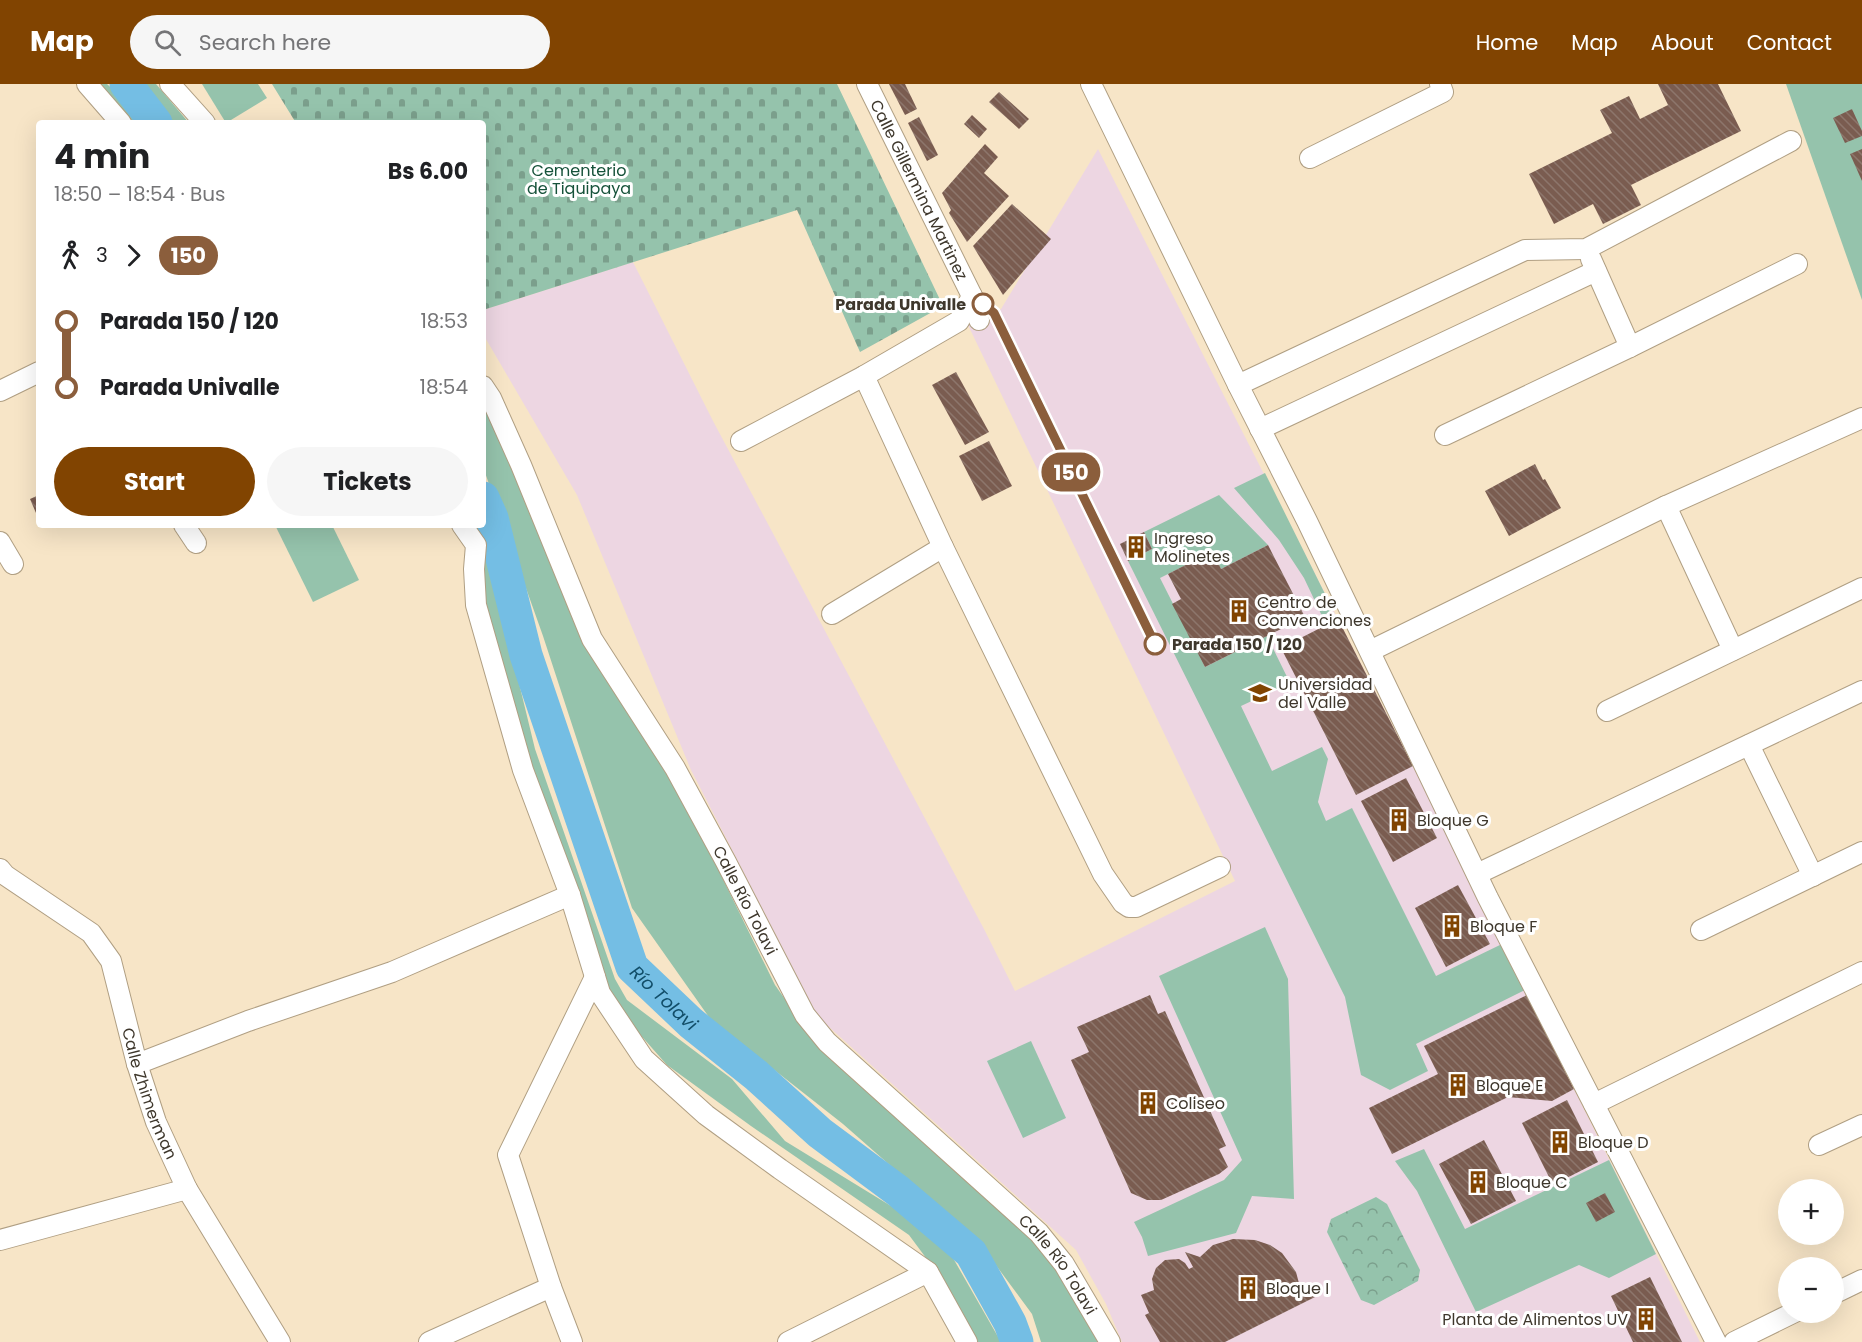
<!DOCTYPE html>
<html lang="en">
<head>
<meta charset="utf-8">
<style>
  body { margin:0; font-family:Poppins,sans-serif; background:#f6f6f6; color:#202124; height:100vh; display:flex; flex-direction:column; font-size:22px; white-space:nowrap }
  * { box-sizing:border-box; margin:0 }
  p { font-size:20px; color:#757577 }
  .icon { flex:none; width:33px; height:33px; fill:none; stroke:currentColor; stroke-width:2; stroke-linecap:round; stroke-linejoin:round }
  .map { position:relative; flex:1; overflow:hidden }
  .sheet { position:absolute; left:36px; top:36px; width:450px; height:408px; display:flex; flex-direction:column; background:#fff; border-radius:6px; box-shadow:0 6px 24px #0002 }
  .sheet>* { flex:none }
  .badge { padding:0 12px; border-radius:20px; font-size:21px; line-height:39px }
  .tools { position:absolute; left:1778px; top:1095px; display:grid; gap:12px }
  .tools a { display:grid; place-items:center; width:66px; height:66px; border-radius:50%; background:#fff; box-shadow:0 6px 24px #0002; font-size:30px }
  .map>.badge { position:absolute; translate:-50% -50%; box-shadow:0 0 0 3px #fff }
  .legs { display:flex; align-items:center; gap:9px; height:66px; padding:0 18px; font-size:20px }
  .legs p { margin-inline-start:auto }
  .head { display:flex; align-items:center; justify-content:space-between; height:102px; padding:0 18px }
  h1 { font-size:33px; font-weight:700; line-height:45px }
  .primary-button { display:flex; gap:12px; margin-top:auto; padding:12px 18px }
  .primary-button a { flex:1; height:69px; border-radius:36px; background:#814401; color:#fff; font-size:24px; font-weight:700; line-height:69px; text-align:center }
  .primary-button a+a { background:#f6f6f6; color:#202124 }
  ul { padding:0 18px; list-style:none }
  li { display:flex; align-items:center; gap:21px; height:66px; font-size:22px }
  li i { display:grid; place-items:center; width:9px; height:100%; margin:0 8px; background:currentColor }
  li i::after { content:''; width:15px; height:15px; margin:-8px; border:4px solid; border-radius:50%; background:#fff }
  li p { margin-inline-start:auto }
  li:first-child i { background:linear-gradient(#0000 50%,currentColor 0) }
  li:last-child i { background:linear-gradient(currentColor 50%,#0000 0) }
  header { display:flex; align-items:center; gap:36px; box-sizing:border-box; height:84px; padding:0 30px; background:#814401; color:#fff }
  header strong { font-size:28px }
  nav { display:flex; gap:33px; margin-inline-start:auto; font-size:21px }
  .search { width:420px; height:54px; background:#f6f6f6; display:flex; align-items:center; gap:15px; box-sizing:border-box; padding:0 21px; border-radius:33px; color:#757577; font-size:22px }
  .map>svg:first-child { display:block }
</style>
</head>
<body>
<header>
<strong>Map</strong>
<div class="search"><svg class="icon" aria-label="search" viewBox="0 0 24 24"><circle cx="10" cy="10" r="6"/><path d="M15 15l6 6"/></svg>Search here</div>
<nav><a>Home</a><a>Map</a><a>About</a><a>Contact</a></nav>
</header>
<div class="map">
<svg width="1862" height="1258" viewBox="0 0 1862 1258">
  <defs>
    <pattern id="cemetery-stones" width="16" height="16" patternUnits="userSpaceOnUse" patternTransform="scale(1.5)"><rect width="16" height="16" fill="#95c3ac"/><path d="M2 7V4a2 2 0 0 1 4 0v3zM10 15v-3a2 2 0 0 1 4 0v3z" fill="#7b9f8c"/></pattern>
    <pattern id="park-crowns" width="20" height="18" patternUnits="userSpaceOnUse" patternTransform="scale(1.5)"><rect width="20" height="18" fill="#95c3ac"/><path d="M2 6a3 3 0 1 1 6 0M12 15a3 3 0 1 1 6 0" fill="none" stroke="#7b9f8c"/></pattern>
    <pattern id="building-back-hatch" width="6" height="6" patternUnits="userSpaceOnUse" patternTransform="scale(1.5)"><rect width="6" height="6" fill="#7a5c50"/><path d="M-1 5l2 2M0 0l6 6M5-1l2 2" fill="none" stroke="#8d766c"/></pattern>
  </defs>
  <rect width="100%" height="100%" fill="#f7e5c7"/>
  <!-- education -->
  <polygon fill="#edd6e2" points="1098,65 1413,682 1700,1258 1122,1258 1106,1220 1076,1166 818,933 691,686 577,411 483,250 483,226 633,178 713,337 984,845 1015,907 1235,797 968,241 1001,225"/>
  <!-- grass -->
  <g fill="#95c3ac">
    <polygon points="95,0 107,0 141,32 146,39 128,39"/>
    <polygon points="136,0 156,0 189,39 167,39"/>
    <polygon points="202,0 258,0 267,14 226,39"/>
    <polygon points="1786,0 1862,0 1862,216"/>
    <polygon points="483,318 686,720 775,901 813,955 1020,1143 1055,1182 1098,1258 1041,1258 1032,1230 981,1161 843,1040 711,936 632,824 543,552 483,383"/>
    <polygon points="1265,389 1333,526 1322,532 1304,494 1279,456 1234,404"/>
    <polygon points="1219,411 1268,461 1221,485 1212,468 1160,494 1205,583 1267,552 1290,599 1241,622 1272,687 1322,663 1328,675 1318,718 1326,737 1352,724 1436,892 1502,860 1525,906 1416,960 1428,987 1390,1006 1361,991 1345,913 1128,477 1152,465 1144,448"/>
    <polygon points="275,441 332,441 359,496 313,518"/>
    <polygon points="469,441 479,441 484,449 491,484 535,665 615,895 627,916 732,995 785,1057 904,1130 949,1167 1001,1258 974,1258 935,1186 909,1151 751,1042 667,981 614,921 530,684 482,519"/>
    <polygon points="1265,843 1288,895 1294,1115 1252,1112 1236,1149 1148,1172 1142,1153 1134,1138 1224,1096 1242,1076 1159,892"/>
    <polygon points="1031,957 1066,1034 1023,1054 987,977"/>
    <polygon points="1424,1065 1465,1145 1609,1076 1656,1170 1609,1194 1579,1181 1476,1228 1417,1107 1395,1077"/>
  </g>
  <!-- cemetery -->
  <polygon fill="url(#cemetery-stones)" points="272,0 837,0 943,222 860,268 797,126 483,226 483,39 296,39"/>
  <!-- park -->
  <polygon fill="url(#park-crowns)" points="1376,1113 1387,1120 1420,1186 1418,1197 1374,1221 1361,1216 1327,1148 1331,1135"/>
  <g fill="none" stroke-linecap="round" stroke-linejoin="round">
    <!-- river -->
    <g stroke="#74bee4" stroke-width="33">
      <polyline points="126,0 156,39"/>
      <path id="s1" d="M483,414l9,20 34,137 106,312 59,56 65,52 64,58 78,58 73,62 39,70 7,19"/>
    </g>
  </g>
  <!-- building -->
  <g fill="url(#building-back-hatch)">
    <polygon points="889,0 905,0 917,25 905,31"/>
    <polygon points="1658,0 1718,0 1741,47 1631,101 1641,121 1603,140 1593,120 1554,140 1529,90 1612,49 1600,26 1629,12 1640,35 1668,21"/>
    <polygon points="999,8 1029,35 1019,45 989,18"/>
    <polygon points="1852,25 1862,47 1862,52 1845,59 1833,34"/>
    <polygon points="972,31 987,45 979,54 964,40"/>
    <polygon points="919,33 938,71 927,77 908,39"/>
    <polygon points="985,60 998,73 984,89 1009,112 967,158 949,129 951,126 942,109"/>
    <polygon points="1862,65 1862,97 1850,70"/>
    <polygon points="1012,120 1051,155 1003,211 973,162"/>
    <polygon points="956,288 989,348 965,361 932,301"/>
    <polygon points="989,357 1012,402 982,417 959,372"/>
    <polygon points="1535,380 1543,396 1545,395 1561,424 1509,452 1485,407"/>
    <polygon points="39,411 39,436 30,415"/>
    <polygon points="1144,448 1152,465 1128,477 1120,460"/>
    <polygon points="1268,461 1305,533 1205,583 1172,520 1181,515 1168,490 1213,467 1221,485"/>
    <polygon points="1338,535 1413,682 1356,711 1281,564"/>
    <polygon points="1406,694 1437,754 1393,778 1361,717"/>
    <polygon points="1458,801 1490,860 1446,883 1415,824"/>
    <polygon points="1150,911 1158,930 1165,927 1226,1062 1219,1065 1228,1083 1219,1090 1161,1116 1147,1116 1131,1109 1071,976 1089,968 1077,943"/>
    <polygon points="1527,911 1574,1005 1552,1017 1508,1013 1392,1070 1369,1024 1438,990 1424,962"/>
    <polygon points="1567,1016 1598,1078 1553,1101 1522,1039"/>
    <polygon points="1484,1056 1516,1117 1471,1140 1439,1080"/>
    <polygon points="1605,1109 1615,1128 1596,1138 1586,1119"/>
    <polygon points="1233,1155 1255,1156 1270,1161 1282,1169 1296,1188 1301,1207 1315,1213 1225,1258 1160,1258 1145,1231 1149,1229 1141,1211 1154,1206 1152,1195 1156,1184 1165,1176 1179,1175 1185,1179 1189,1185 1193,1183 1185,1168 1200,1173 1213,1161"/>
    <polygon points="1650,1193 1682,1258 1633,1258 1611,1212"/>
  </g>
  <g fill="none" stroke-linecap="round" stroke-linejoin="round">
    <!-- street casing -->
    <g stroke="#b09f83" stroke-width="22">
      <g id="street">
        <polyline points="87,0 121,39"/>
        <polyline points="170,0 205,39"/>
        <path id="s2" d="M867,0l105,212 7,24"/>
        <polyline points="1091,0 1238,301 1307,437 1488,814 1716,1258"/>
        <polyline points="1310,74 1443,8 1440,0"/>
        <polyline points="1591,175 1630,263"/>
        <polyline points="864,292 943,463 1103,790 1123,819 1129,823 1136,823 1220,783"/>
        <polyline points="1238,301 1525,166 1586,165 1791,57"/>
        <path id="s3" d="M483,302l8,12 30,67 71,174 83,129 51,94 79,153 22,27 212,191 25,31 46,78"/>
        <polyline points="0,307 39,288"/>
        <polyline points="1260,345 1596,187"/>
        <polyline points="1445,351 1630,263 1797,180"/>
        <polyline points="741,357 864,292 959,237 972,212"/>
        <polyline points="1666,422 1733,566"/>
        <polyline points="184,441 196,459"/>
        <polyline points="462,441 476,461 474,485 476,521 523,686 570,811 600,909 644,975 706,1031 780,1085 928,1188 967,1258"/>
        <polyline points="0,458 13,480"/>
        <polyline points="832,530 943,463"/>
        <polyline points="1370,567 1666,422 1862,334"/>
        <polyline points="1607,627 1862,504"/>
        <polyline points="1749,661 1813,792"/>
        <path id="s4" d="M0,785l5,6 86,58 20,28 26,103 19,58 31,67 93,153"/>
        <polyline points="1477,790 1862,607"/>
        <polyline points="1701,846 1862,768"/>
        <polyline points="137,980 248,937 392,888 570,811"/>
        <polyline points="1594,1020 1862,888"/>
        <polyline points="1819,1061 1862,1041"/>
        <polyline points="0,1156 187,1105"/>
        <polyline points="1833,1210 1862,1196"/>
        <polyline points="429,1258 551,1203"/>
        <polyline points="572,1258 551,1203 508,1071 595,893"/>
        <polyline points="788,1258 928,1188"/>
        <polyline points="1734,1258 1795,1228"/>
      </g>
    </g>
    <!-- street -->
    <use href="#street" stroke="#fff" stroke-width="20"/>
  </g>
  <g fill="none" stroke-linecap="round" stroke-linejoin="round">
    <!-- line-1 casing -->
    <g stroke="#fff" stroke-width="14">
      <polyline id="line-1" points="983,220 994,229 1155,560"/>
    </g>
    <!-- line-1 -->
    <use href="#line-1" stroke="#8b5e3c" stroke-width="9"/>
  </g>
  <!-- icons -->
  <defs>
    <g id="building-bare" transform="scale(1.8)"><path d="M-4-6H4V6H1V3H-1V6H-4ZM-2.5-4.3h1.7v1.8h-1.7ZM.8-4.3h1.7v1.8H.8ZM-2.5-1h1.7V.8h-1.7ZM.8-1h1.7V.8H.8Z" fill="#814401" stroke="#fff" stroke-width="2.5" paint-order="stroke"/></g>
    <g id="university-bare" transform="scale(1.8)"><path d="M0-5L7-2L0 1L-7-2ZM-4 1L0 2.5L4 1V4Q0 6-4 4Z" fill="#814401" stroke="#fff" stroke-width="2.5" paint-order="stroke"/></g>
  </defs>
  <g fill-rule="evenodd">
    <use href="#building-bare" x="1136" y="463"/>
    <use href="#building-bare" x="1239" y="527"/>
    <use href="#university-bare" x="1260" y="609"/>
    <use href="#building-bare" x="1399" y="736"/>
    <use href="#building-bare" x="1452" y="842"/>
    <use href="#building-bare" x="1458" y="1001"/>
    <use href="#building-bare" x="1148" y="1019"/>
    <use href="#building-bare" x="1560" y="1058"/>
    <use href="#building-bare" x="1478" y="1098"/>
    <use href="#building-bare" x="1248" y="1204"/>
    <use href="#building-bare" x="1646" y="1235"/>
  </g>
  <!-- markers -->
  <g fill="#fff" stroke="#8b5e3c" stroke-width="3">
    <circle cx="983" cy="220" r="10"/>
    <circle cx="1155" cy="560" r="10"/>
  </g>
  <g text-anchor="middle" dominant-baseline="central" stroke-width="6" stroke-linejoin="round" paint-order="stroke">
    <!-- park labels -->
    <g font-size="16" fill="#16523a" stroke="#fff">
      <text x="579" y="86">Cementerio<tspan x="579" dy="18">de Tiquipaya</tspan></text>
    </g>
    <!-- street labels -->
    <g font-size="16" fill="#3e372c" stroke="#fff">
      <text stroke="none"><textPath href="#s2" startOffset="118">Calle Gillermina Martinez</textPath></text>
      <text stroke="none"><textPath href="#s3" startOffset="579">Calle Río Tolavi</textPath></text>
      <text stroke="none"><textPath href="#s4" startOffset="284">Calle Zhimerman</textPath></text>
      <text stroke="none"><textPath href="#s3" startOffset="1065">Calle Río Tolavi</textPath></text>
    </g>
    <!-- stop labels -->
    <g font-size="16" font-weight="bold" fill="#3e372c" stroke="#fff" text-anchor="end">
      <text x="966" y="220">Parada Univalle</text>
      <text x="1172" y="560" text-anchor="start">Parada 150 / 120</text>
    </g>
    <!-- poi labels -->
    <g font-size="16" fill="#3e372c" stroke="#fff" text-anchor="start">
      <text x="1154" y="454">Ingreso<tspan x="1154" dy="18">Molinetes</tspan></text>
      <text x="1257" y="518">Centro de<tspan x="1257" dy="18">Convenciones</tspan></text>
      <text x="1278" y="600">Universidad<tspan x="1278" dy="18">del Valle</tspan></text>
      <text x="1417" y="736">Bloque G</text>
      <text x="1470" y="842">Bloque F</text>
      <text x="1476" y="1001">Bloque E</text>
      <text x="1166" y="1019">Coliseo</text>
      <text x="1578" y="1058">Bloque D</text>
      <text x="1496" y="1098">Bloque C</text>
      <text x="1266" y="1204">Bloque I</text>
      <text x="1628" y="1235" text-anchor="end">Planta de Alimentos UV</text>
    </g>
    <!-- water labels -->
    <g font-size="18" font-style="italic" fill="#124e69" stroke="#fff">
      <text stroke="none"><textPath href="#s1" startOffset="537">Río Tolavi</textPath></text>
    </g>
  </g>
</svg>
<div class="tools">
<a>+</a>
<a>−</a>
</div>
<b class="badge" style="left:1071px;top:388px;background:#8b5e3c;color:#fff">150</b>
<section class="sheet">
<div class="head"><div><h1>4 min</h1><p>18:50 – 18:54 · Bus</p></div><b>Bs 6.00</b></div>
<div class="legs"><svg class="icon" aria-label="walk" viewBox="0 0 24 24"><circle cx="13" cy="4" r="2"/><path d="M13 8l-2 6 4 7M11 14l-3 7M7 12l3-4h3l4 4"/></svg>3<svg class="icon" aria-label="forward" viewBox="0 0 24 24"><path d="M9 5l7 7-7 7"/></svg><b class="badge" style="background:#8b5e3c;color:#fff">150</b></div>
<ul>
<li><i style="color:#8b5e3c"></i><b>Parada 150 / 120</b><p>18:53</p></li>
<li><i style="color:#8b5e3c"></i><b>Parada Univalle</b><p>18:54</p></li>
</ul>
<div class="primary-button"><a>Start</a><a>Tickets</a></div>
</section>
</div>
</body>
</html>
